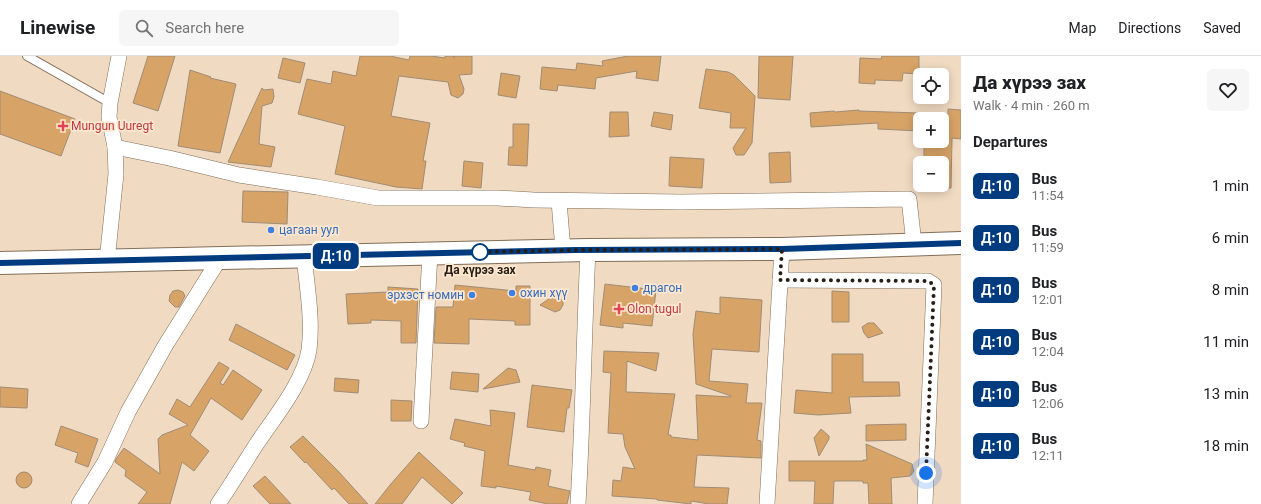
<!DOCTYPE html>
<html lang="en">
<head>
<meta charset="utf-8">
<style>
  body { margin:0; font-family:Roboto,sans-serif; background:#f6f6f6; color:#202124; height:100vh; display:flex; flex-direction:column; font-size:15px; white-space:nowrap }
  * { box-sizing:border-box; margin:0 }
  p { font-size:13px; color:#757577 }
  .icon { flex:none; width:22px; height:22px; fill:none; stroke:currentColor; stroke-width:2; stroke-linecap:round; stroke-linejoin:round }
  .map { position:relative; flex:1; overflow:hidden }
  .drawer { display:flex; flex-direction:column; background:#fff; width:300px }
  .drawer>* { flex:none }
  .badge { padding:0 8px; border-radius:6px; font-size:14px; line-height:26px }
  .tools { position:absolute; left:913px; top:12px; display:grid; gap:8px }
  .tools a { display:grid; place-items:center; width:36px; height:36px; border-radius:6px; background:#fff; box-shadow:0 2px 10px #0003; font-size:20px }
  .you { position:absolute; width:20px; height:20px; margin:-10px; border:3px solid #fff; border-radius:50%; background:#1a73e8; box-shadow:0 0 0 6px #1a73e833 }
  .map>.badge { position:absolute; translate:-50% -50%; box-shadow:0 0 0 2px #fff }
  h2 { padding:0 12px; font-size:15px; line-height:36px }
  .round { display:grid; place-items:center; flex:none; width:42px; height:42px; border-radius:6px; background:#f6f6f6 }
  .head { display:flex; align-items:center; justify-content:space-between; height:68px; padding:0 12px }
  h1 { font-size:19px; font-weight:800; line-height:30px }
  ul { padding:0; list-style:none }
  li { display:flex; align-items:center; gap:12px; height:52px; padding:0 12px }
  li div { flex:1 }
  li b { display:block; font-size:15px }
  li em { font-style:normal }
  li .badge { min-width:44px; font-weight:700; text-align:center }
  header { display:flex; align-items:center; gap:24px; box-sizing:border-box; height:56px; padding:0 20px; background:#fff; border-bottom:1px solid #e0e0e0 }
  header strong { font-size:19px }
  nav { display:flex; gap:22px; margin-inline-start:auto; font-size:14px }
  .search { width:280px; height:36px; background:#f6f6f6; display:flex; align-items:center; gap:10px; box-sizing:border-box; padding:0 14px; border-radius:6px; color:#757577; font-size:15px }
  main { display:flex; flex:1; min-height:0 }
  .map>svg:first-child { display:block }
</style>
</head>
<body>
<header>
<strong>Linewise</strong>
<div class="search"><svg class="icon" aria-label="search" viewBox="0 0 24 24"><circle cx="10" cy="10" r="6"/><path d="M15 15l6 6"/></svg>Search here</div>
<nav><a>Map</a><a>Directions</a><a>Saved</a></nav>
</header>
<main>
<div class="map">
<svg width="961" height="448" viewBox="0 0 961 448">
  <rect width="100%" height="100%" fill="#f0dac2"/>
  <!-- building -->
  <g fill="#d7a367" stroke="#a08c75">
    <polygon points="148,0 175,0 158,55 133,47"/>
    <polygon points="360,0 390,0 409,4 410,0 431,0 445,2 445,0 453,0 454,2 454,0 472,0 472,18 459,19 464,33 463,38 458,42 451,39 448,26 399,20 391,60 430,67 423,105 426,105 422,133 396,131 335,118 345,70 298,58 307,23 331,28 333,15 356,20"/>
    <polygon points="628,0 661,0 658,25 636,22 637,15 596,22 595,33 558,29 557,35 540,33 542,11 576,14 577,7 603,10 602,5"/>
    <polygon points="759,0 793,0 790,44 758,42"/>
    <polygon points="882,0 919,0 919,18 903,17 902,25 875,24 875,28 859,27 860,2 881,3"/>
    <polygon points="283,2 305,7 300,27 278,22"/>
    <polygon points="706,13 728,16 734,19 755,40 752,87 744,99 736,99 733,92 746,72 730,72 731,57 699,52"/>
    <polygon points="190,14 211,21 210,22 236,28 220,97 178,90"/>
    <polygon points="501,17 520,20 516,42 498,39"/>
    <polygon points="262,32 264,34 273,33 274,41 272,47 262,50 259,88 275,91 271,111 228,106"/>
    <polygon points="0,35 75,63 61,100 0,78"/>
    <polygon points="948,53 961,54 961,83 952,82 951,132 923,131 923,129 942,129 942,107 924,107 924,85 942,85 942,63 920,63 920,75 878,73 878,67 811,71 810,57 834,55 835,56 859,54 859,55 948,58"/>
    <polygon points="610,56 628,56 629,80 609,81"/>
    <polygon points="654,56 673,59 671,74 651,70"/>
    <polygon points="513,68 529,68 527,110 508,109 509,91 513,91"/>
    <polygon points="790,96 791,126 770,127 769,97"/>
    <polygon points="670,101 704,103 702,132 669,130"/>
    <polygon points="464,105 483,107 481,132 462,130"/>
    <polygon points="243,135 288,136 287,168 242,166"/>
    <polygon points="605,228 656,234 652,270 623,267 623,272 600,269"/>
    <polygon points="455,229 516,235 516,230 530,230 530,269 515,269 515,265 469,263 469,288 434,287 436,251 453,251"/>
    <polygon points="388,231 418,233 416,287 401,287 401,265 371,264 371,267 348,268 346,238 388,236"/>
    <polygon points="178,234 183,236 185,240 179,251 175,251 169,245 170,239 173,235"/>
    <polygon points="832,235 849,236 849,266 832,266"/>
    <polygon points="553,240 558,240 563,246 563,249 560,254 555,256 540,249"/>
    <polygon points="720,241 762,244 759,296 712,293 709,325 748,328 746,347 762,347 757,384 761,385 761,402 697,399 694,431 729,432 727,448 709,448 691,445 691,448 657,444 657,443 612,440 613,424 621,425 623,411 635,413 625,391 623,378 608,377 611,317 603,316 604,295 659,297 656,315 627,305 626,336 675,338 668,379 671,379 671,381 698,384 696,339 731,341 731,340 696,328 693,278 696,255 720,258"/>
    <polygon points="868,267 874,267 883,277 868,282 864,277 862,271"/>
    <polygon points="236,268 295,299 287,314 229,284"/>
    <polygon points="832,298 863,298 863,326 899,326 900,340 849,341 851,357 818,359 794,357 796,334 832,337"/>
    <polygon points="219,306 229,312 220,327 223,329 233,314 262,334 242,364 211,342 190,379 209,395 194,415 182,406 170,448 138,448 147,436 125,420 126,414 115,406 116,403 124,392 160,418 158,383 162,379 188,369 169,358 177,343 190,351"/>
    <polygon points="508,312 516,314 520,326 483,333"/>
    <polygon points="452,316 479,318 478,336 450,333"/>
    <polygon points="335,322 359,324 358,337 334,335"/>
    <polygon points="532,329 572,334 569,352 567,352 564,376 527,371"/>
    <polygon points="0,331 28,333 27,352 0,351"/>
    <polygon points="391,344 412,345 411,365 391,365"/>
    <polygon points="490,354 515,357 508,409 535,414 536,411 551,414 548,430 570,435 567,448 548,448 529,444 531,436 496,430 496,432 481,430 485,395 464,390 465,387 450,383 455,363 491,370"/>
    <polygon points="906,368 906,384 866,385 866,369"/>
    <polygon points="61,370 98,383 88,411 75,406 78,397 55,389"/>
    <polygon points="821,373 829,380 829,383 819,400 814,382"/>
    <polygon points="303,380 338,415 368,448 349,448 334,432 332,434 306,406 305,407 290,391"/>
    <polygon points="866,388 912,408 913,412 914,415 910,420 891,422 892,448 869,448 868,427 863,427 863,425 834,425 833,448 814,448 815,425 789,425 789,405 863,405 863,404 867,404"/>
    <polygon points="419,396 463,437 452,448 422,421 402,448 375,448 390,429"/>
    <circle cx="24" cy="424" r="8"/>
    <polygon points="265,420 291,448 270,448 253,430"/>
  </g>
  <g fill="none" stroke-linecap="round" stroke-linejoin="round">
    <!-- lane casing -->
    <g stroke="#816e58" stroke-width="10">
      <polyline id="lane" points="27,0 110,47"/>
    </g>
    <!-- street casing -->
    <g stroke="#816e58" stroke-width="16">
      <g id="street">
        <polyline points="115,91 169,102 239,119 317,131 378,142 497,142 534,144 681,146 909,143 914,188"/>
        <polyline points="559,145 563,194"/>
        <polyline points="107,205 116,118 115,91 109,61 110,47 119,0"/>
        <polyline points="780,224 928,225 934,229 925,448"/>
        <polyline points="421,365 430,197"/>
        <polyline points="79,448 105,406 128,356 165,290 220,202"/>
        <path d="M218,448c13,-19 25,-39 38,-59 17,-26 48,-63 53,-95 4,-30 -2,-63 -5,-94"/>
        <path d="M578,448c5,-85 6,-170 10,-254"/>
        <polyline points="767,448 782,193"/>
      </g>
    </g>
    <!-- secondary casing -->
    <g stroke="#816e58" stroke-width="24">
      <polyline id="secondary" points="0,207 588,194 782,193 961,187"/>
    </g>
    <!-- lane -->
    <use href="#lane" stroke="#fff" stroke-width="8"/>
    <!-- street -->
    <use href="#street" stroke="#fff" stroke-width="15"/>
    <!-- secondary -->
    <use href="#secondary" stroke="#fff" stroke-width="22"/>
  </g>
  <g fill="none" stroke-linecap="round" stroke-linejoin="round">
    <!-- line casing -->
    <g stroke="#fff" stroke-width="9">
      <polyline id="line" points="0,207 576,194 782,193 961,187"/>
    </g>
    <!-- line -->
    <use href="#line" stroke="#003b80" stroke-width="6"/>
    <!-- walk -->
    <polyline stroke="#261e15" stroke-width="4" stroke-dasharray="0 7.2" points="480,196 474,196 588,194 782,193 780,224 928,225 934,229 926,417"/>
  </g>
  <!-- markers -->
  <g fill="#e0444e" stroke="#fde7cf" stroke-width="1.5">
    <path d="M61 64h4v4h4v4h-4v4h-4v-4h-4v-4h4z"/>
    <path d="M617 247h4v4h4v4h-4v4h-4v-4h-4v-4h4z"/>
  </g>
  <g fill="#3f7fe0" stroke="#fde7cf" stroke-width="1.5">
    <circle cx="271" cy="174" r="4"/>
    <circle cx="635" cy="232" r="4"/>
    <circle cx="512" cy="237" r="4"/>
    <circle cx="472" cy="239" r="4"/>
  </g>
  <circle fill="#fff" stroke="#003b80" stroke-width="2" cx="480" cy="196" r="8"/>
  <g text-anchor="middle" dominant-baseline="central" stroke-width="3.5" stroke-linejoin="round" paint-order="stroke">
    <!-- health labels -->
    <g font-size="12" fill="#be3a42" stroke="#fde7cf" text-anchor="start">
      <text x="71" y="70">Mungun Uuregt</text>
      <text x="627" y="253">Olon tugul</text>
    </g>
    <!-- shop labels -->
    <g font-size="12" fill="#366cbe" stroke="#fde7cf" text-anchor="start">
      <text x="279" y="174">цагаан уул</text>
      <text x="643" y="232">драгон</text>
      <text x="520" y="237">охин хүү</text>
      <text x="464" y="239" text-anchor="end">эрхэст номин</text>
    </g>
    <!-- stop labels -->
    <g font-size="12" font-weight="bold" fill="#261e15" stroke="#fde7cf">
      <text x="480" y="214">Да хүрээ зах</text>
    </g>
  </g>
</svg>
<div class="tools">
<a><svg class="icon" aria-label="locate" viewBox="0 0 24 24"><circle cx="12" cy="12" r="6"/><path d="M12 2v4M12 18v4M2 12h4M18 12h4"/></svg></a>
<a>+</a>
<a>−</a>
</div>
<div class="you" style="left:926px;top:417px"></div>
<b class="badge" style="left:336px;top:200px;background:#003b80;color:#fff">Д:10</b>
</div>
<section class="drawer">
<div class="head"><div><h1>Да хүрээ зах</h1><p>Walk · 4 min · 260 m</p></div><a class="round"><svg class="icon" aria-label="heart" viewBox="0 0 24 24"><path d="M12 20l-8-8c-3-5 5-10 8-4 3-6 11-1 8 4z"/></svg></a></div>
<h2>Departures</h2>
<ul>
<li><span class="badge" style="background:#003b80;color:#fff">Д:10</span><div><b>Bus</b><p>11:54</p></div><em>1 min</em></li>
<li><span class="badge" style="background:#003b80;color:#fff">Д:10</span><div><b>Bus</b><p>11:59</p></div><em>6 min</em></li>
<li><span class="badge" style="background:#003b80;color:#fff">Д:10</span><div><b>Bus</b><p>12:01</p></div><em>8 min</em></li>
<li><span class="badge" style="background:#003b80;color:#fff">Д:10</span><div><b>Bus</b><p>12:04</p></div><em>11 min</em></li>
<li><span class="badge" style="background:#003b80;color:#fff">Д:10</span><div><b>Bus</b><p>12:06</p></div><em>13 min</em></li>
<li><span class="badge" style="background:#003b80;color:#fff">Д:10</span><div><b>Bus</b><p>12:11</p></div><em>18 min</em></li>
</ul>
</section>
</main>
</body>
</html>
